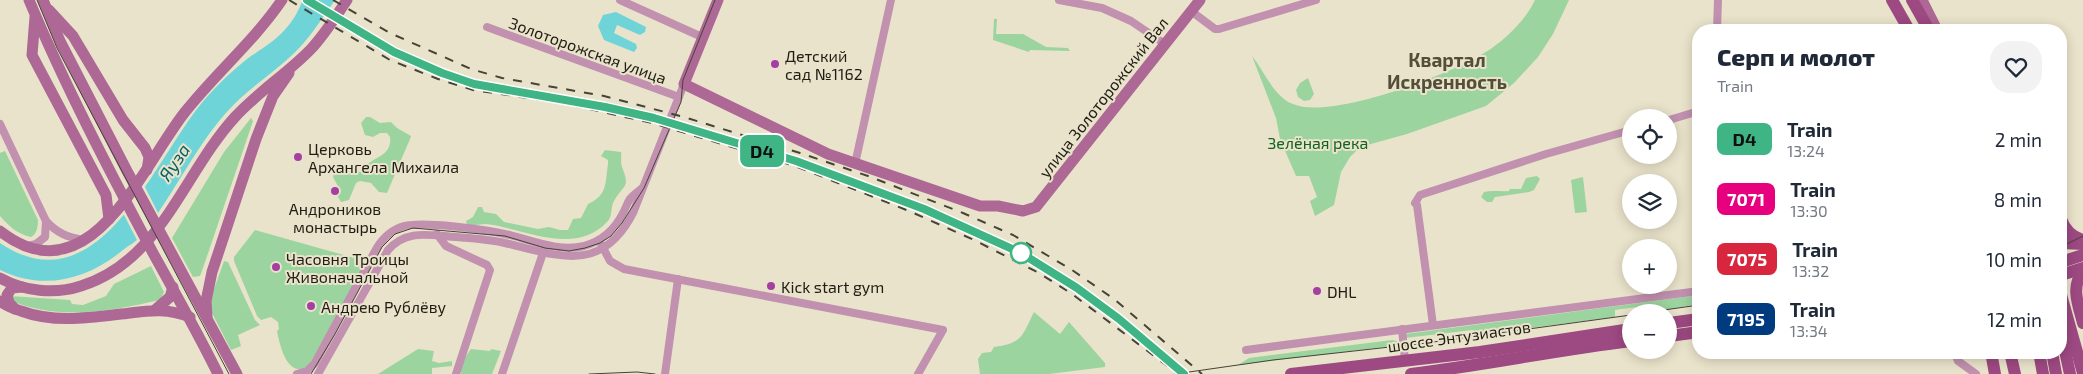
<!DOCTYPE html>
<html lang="en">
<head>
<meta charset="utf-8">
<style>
  body { margin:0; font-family:"Exo 2",sans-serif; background:#f2f2f3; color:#1f2937; height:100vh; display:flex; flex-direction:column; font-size:19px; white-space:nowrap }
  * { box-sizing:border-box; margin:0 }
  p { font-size:16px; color:#747a83 }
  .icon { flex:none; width:28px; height:28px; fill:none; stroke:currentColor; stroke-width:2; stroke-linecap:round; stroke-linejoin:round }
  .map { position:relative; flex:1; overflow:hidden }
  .drawer { position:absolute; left:1692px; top:24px; width:375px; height:335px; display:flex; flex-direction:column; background:#fff; border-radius:20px; box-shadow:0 2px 12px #0003 }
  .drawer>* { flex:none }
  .badge { padding:0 10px; border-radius:8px; font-size:18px; line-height:32px }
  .tools { position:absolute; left:1622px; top:109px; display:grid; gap:10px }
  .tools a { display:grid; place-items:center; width:55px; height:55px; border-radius:50%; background:#fff; box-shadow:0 2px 12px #0003; font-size:25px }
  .map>.badge { position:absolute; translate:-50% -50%; box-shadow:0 0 0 2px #fff }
  .round { display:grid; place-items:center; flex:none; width:52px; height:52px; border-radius:20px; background:#f2f2f3 }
  .headline { display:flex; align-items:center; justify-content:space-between; height:85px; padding:0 25px }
  h1 { font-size:24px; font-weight:800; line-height:38px }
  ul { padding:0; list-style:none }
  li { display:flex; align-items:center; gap:15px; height:60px; padding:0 25px }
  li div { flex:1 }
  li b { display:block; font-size:19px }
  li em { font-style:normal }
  li .badge { min-width:55px; font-weight:700; text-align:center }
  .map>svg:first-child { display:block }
</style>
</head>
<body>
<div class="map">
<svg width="2083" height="374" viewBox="0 0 2083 374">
  <rect width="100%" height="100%" fill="#eae3cb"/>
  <!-- green -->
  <g fill="#9cd49f">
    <path d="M1535,0h34l-16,34 -15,23 -24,26 -28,23 -79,28 -47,13 -10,10 -9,15 -7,33 -19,11 -5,-15 7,-4 -8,-21h-13l-16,-37 -4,-21 -24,-62c13,16 21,40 41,48 39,17 165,-32 199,-56 17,-12 34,-29 43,-48z"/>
    <polygon points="994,19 997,19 996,34 1023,34 1046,47 1068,48 1070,51 1030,50 1029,52 993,40"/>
    <polygon points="1308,78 1314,94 1310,100 1304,101 1298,97 1296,90 1300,83"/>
    <path d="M366,117h4l10,6 11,-1 6,6 14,8 -1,3 -23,54 -8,-1 -8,-9 -11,-2 -4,2 -7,17 -8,2 -4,-7 2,-7 -6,-11 2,-7 11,-3 7,4 8,1c3,-3 4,-7 8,-9 10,-7 23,-10 21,-26l-3,-4h-7l-7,4 -8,-2 -4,-12z"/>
    <polygon points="251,118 253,121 251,127 203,268 200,276 193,277 172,238 224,152"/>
    <path d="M605,150l16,2c1,5 -1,10 1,15 9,22 1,17 -8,34 -4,7 -1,15 -7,21 -33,35 -83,6 -121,2 -7,0 -13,2 -19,1l-1,-4 7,-4 5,-10h4l2,5 12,2 8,8 34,7 11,-2 11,3h8l5,-11 8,-1 7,-14c20,-9 17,-21 20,-40v-4l-7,-4z"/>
    <path d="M5,151l33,69c0,6 -1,14 -7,17 -14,-3 -22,-11 -31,-21v-63z"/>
    <path d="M1537,176l3,3 -6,11 -5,2 -34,5 -3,5h-5l-6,-5 3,-5c8,-2 16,0 25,-1l1,-2h11l5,-11z"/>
    <polygon points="1583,177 1587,212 1575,213 1571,180"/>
    <path d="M255,230l110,31c-9,19 -46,105 -63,108 -17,3 -23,-28 -25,-38l2,-2 -1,-7 -7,-5 -10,3 -4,-4 -23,-55v-4z"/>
    <polygon points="224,261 228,262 255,320 260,325 238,335 241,346 231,350 211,311 210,300"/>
    <path d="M151,266l13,26 -4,8c-49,11 -101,21 -148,1l-2,-5 60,4 2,4 11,1 23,-9 8,-12z"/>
    <polygon points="1699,295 1699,304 1653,312 1646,312 1644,306 1615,310 1615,317 1476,335 1473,330 1405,338 1405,334"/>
    <path d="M1034,312l26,22 9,-12 36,41v4l-56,7h-69l-2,-15 4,-6 9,-1 3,-5c29,-4 28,-11 40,-35z"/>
    <polygon points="1392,340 1401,342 1401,345 1238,365 1249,358"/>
    <polygon points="418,349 434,351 432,361 439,363 452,361 452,366 432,368 432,374 378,374"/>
    <polygon points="471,349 490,351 491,349 501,351 492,374 461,374 461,363"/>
  </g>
  <!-- water -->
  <g fill="#6ed4d7">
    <path d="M303,0h32c-14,20 -27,41 -45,57 -21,19 -46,35 -65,57 -33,38 -53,84 -84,122 -5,6 -12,9 -18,14 -36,30 -80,41 -123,20v-27c101,68 155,-88 206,-145 12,-14 26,-27 41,-39 14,-10 30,-19 41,-33 7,-8 11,-17 15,-26z"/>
    <polygon points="616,12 646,27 645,32 640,35 617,25 614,33 636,44 637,48 634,52 604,40 598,26 603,15"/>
  </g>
  <!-- pier -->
  <polygon fill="#eae3cb" points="144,185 159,215 138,242 123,213"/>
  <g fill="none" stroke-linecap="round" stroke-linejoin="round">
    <!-- street -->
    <g stroke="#c191af" stroke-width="8">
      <polyline points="620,0 702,37"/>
      <polyline points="1059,0 1102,8 1131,21 1165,44"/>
      <polyline points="1191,11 1215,29 1219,29 1316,0"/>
      <polyline points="487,27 679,97"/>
      <polyline points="1717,30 1718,0"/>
      <polyline points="1669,120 1699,111"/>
      <polyline points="0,124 46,221 45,237 36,244 28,246"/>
      <polyline points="855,164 891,0"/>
      <polyline points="1415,203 1420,195 1546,154 1631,130"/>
      <polyline points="1417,205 1433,325"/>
      <path d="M46,221c11,12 21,16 37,19"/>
      <polyline points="437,234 446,246 487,265 490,270 456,374"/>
      <polyline points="601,244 610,261 624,269 943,330 918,374"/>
      <polyline points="1402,329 1405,361"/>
      <polyline points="1246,350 1699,291"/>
      <polyline points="1954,352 1958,361 1976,374"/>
      <path d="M297,374l10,-3 8,-8 59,-110c6,-12 14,-21 27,-26 19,-7 87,3 109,8 23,6 50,17 74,11 18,-5 31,-17 39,-33 3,-5 4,-10 7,-14 3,-4 8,-7 11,-10"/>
      <path d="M318,374l70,-124c16,-18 34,-16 56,-14 20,2 41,2 61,7 53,13 97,31 128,-30l51,-129"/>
      <polyline points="502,374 544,250"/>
      <polyline points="665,374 678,279"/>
    </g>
    <!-- secondary -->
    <g stroke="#ad6895" stroke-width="11">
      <path d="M29,0c36,86 80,170 124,253 22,40 45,80 65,121"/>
      <polyline points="43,0 60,41 127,171 237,374"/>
      <polyline points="718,0 684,84 828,154 980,206 998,206 1023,211 1036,207 1200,0"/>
      <polyline points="1922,0 1937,30"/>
      <polyline points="49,10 73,36 123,120 145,148 149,157 147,170"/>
      <polyline points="35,17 32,55 106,195 109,219"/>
      <path d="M0,231c90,70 142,-65 185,-119 31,-39 69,-71 97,-112"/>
      <path d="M0,278c24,13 54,17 81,8 80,-25 102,-112 154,-169 24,-26 53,-44 76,-68 14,-15 25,-33 36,-49"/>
      <path d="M0,301c6,5 14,8 21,10 32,12 67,7 100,3 26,-3 44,-7 69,3"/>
      <polyline points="15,309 9,303 7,295 12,288 22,287"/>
      <polyline points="155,310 170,297 173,287"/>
      <polyline points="207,316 206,301 212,272 256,139 273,96 289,73"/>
    </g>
    <!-- primary -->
    <g stroke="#9d4982" stroke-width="12">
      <polyline points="1892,0 1909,30"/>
      <polyline points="1912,0 1929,30"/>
      <path d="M2061,219c4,11 11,18 22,21"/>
      <polyline points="2061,243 2083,244"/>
      <polyline points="2061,262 2083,255"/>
      <path d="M2083,272c-13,14 -4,35 0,51"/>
      <polyline points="2061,275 2083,268"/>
      <polyline points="2061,295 2083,373"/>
      <polyline points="1669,323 1699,319"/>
      <polyline points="2061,332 2070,374"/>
      <polyline points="1669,336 1699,332"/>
      <polyline points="1991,352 1995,374"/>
      <polyline points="2010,352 2015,374"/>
      <polyline points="2039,352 2043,374"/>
      <polyline points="2052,352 2056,374"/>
      <polyline points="1291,374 1480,352 1631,329"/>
      <path d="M1411,374c74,-9 146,-24 220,-33"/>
    </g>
    <!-- tram -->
    <g stroke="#464337" stroke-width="1">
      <polyline points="37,0 57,48 229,374"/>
      <polyline points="2061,247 2083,236"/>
      <polyline points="1650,312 1699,305"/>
      <polyline points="311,374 335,334 382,247 395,234 413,228 505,236 545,248 569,251 585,248 600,243 611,236 622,223 644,188 681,102 683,80 715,0"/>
      <polyline points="589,374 637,372 655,374"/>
      <polyline points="1175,374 1273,360 1426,343 1631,315"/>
    </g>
    <!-- rail -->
    <g stroke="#464337" stroke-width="2" stroke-dasharray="9 9" stroke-linecap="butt">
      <polyline points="289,0 390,60 438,79 473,90 562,103 652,123 795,166 909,211 974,240 1039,273 1072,294 1178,374"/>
      <polyline points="307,0 394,52 458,78"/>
      <polyline points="333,0 390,33 471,69 502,78 604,96 684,117 800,153 868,176 963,213 1013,235 1072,270 1114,299 1202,374"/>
      <path d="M900,200c92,34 169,76 244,140"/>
    </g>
  </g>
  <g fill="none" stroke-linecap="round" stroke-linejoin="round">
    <!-- line casing -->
    <g stroke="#fff" stroke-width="11">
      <polyline id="line" points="307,0 394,52 442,73 474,84 605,107 654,118 796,161 924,209 1021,253 1077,288 1119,319 1184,374"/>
    </g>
    <!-- line -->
    <use href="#line" stroke="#3fb485" stroke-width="8"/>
  </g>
  <!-- markers -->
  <g fill="#a63fa2" stroke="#eae3cb" stroke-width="2">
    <circle cx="775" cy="64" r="5"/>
    <circle cx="298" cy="157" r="5"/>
    <circle cx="335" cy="191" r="5"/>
    <circle cx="276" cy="267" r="5"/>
    <circle cx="771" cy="286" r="5"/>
    <circle cx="1317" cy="291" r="5"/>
    <circle cx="311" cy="306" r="5"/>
  </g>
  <circle fill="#fff" stroke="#3fb485" stroke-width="2.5" cx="1021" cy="253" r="10"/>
  <g text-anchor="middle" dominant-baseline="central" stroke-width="4" stroke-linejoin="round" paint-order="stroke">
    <!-- street labels -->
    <g font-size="16" fill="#1f1d14" stroke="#eae3cb">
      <text transform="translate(588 50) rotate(20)">Золоторожская улица</text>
      <text transform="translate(1103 97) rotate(-52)">улица Золоторожский Вал</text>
      <text transform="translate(1459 336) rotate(-8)">шоссе Энтузиастов</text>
    </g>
    <!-- poi labels -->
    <g font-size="16" fill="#1f1d14" stroke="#eae3cb" text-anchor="start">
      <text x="785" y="55">Детский<tspan x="785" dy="18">сад №1162</tspan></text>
      <text x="308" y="148">Церковь<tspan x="308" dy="18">Архангела Михаила</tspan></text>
      <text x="335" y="208" text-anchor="middle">Андроников<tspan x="335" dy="18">монастырь</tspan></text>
      <text x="286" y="258">Часовня Троицы<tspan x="286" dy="18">Живоначальной</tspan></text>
      <text x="781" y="286">Kick start gym</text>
      <text x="1327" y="291">DHL</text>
      <text x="321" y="306">Андрею Рублёву</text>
    </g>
    <!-- park labels -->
    <g font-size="16" fill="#0f6321" stroke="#eae3cb">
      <text x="1318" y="142">Зелёная река</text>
    </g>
    <!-- water labels -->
    <g font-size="18" font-style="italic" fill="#086366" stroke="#eae3cb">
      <text transform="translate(174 162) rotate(-56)">Яуза</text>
    </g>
    <!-- quarter labels -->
    <g font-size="19" font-weight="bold" fill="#544e39" stroke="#eae3cb">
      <text x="1447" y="59">Квартал<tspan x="1447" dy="22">Искренность</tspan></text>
    </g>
  </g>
</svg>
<div class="tools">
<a><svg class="icon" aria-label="locate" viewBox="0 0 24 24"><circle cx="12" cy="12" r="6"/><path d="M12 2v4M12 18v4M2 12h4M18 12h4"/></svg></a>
<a><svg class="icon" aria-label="layers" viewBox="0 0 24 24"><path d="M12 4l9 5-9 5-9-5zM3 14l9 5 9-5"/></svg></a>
<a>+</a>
<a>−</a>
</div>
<b class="badge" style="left:762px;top:151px;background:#3fb485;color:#111">D4</b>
<section class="drawer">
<div class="headline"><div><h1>Серп и молот</h1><p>Train</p></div><a class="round"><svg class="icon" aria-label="heart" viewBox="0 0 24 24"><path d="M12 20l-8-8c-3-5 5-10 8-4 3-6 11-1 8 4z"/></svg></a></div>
<ul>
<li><span class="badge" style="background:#3fb485;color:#111">D4</span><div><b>Train</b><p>13:24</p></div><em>2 min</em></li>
<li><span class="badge" style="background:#e6007e;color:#fff">7071</span><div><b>Train</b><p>13:30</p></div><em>8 min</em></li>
<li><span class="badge" style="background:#d7263d;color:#fff">7075</span><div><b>Train</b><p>13:32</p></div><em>10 min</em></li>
<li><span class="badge" style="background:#003b80;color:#fff">7195</span><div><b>Train</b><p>13:34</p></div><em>12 min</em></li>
</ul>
</section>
</div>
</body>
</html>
